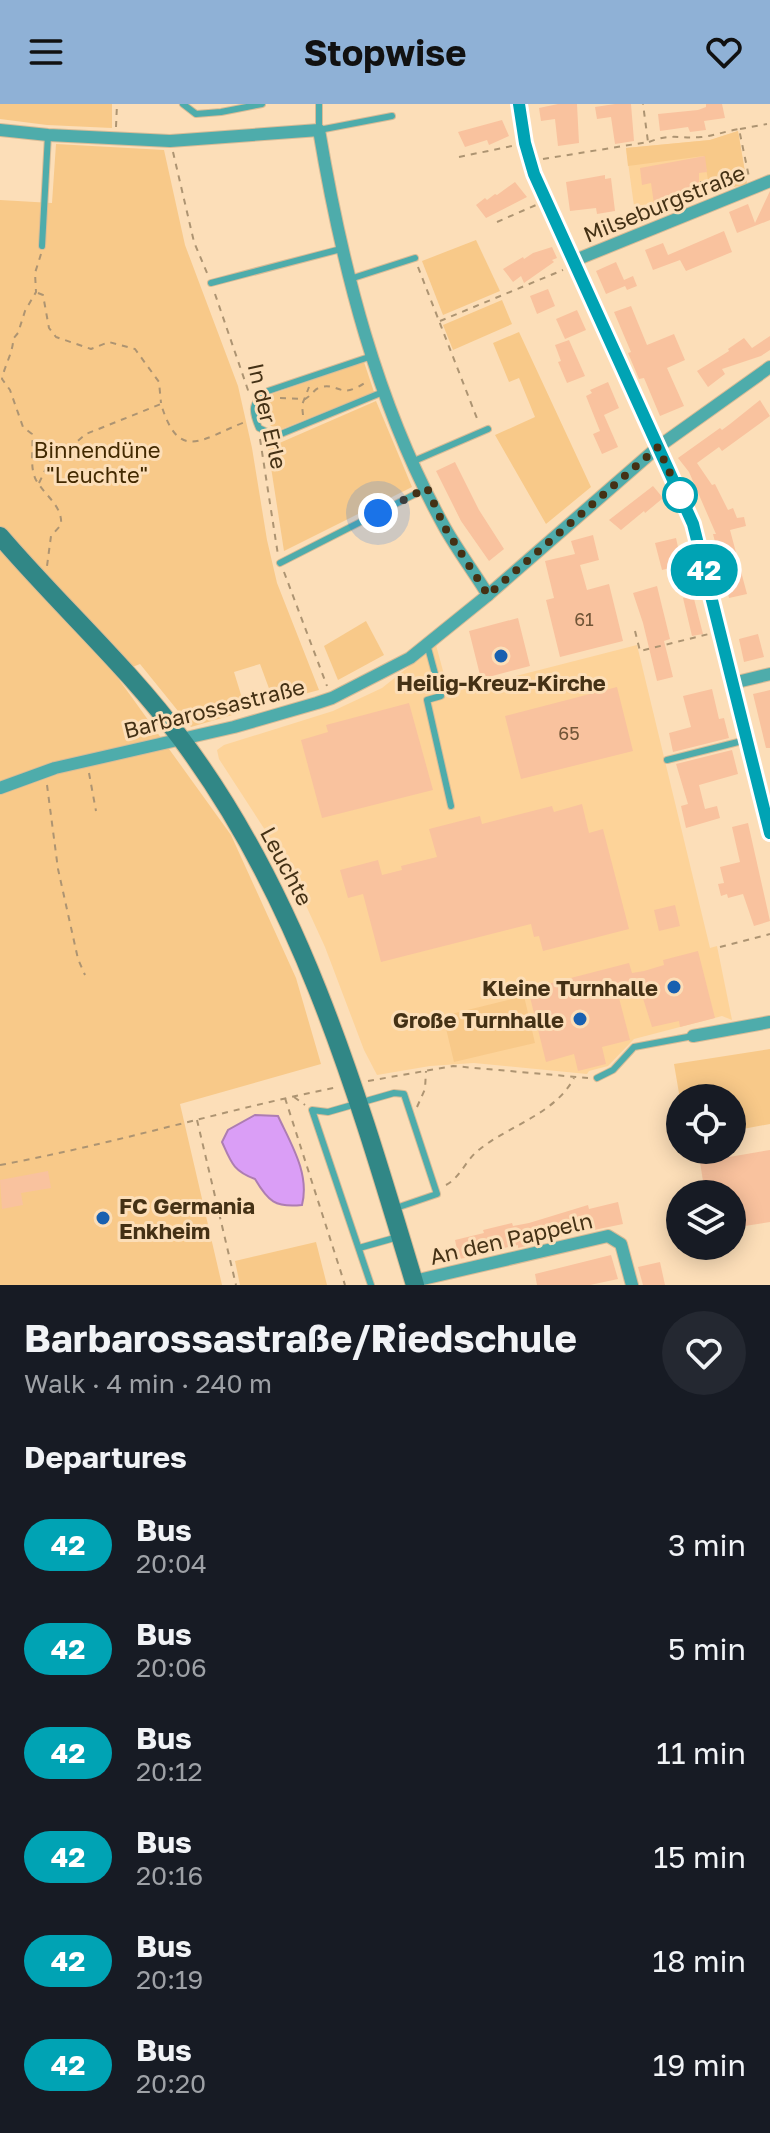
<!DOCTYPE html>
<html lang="en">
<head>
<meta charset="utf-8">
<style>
  body { margin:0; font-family:"Golos Text",sans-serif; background:#242831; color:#f1f3f6; height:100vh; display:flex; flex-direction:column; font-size:30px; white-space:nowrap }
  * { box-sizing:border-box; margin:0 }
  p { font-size:26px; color:#9ea1a6 }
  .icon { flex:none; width:44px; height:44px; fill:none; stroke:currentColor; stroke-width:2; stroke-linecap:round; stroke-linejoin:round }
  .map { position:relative; height:1181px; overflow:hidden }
  .panel { display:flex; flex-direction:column; background:#171b24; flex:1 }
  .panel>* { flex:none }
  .badge { padding:0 16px; border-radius:26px; font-size:28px; line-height:52px }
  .buttons { position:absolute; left:666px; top:980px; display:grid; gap:16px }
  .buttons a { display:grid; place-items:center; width:80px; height:80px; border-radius:50%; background:#171b24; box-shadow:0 4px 20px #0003; font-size:40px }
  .you { position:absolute; width:40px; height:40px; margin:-20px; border:6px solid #fff; border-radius:50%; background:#1a73e8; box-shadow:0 0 0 12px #1a73e833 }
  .map>.badge { position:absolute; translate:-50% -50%; box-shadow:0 0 0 4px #fff }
  h2 { padding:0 24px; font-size:30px; line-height:72px }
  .round { display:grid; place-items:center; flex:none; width:84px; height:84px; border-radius:42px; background:#242831 }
  .summary { display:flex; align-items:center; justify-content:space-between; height:136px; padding:0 24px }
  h1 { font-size:38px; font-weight:700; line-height:60px }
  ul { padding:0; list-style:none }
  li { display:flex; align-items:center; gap:24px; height:104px; padding:0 24px }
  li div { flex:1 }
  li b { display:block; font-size:30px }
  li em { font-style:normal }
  li .badge { min-width:88px; font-weight:700; text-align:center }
  header { display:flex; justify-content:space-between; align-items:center; height:104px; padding:0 24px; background:#8fb1d6; color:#111; font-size:36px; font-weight:700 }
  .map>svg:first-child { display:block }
</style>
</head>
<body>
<header><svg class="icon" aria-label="menu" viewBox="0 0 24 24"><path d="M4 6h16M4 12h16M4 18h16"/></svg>Stopwise<svg class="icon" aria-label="heart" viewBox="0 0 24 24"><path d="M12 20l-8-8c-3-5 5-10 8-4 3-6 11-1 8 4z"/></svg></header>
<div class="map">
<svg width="770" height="1181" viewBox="0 0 770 1181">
  <rect width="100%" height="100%" fill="#fcdeb8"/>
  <!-- built -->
  <g fill="#fdd399">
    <polygon points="738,27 747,80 668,98 634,102 626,44 710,36"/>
    <polygon points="436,541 449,589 637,541 710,844 717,842 732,916 722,912 634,935 608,962 589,967 587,970 474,959 430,962 377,971 364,946 325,843 303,795 278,746 219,655 217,646 224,641 333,607 382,584"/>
  </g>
  <!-- green -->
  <g fill="#f8c989">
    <polygon points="0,0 112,0 112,24 47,21 0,15"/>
    <polygon points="738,27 747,80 710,88 704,52 628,62 626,44 710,36"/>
    <polygon points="56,40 164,46 185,141 238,282 252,344 267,436 277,479 319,586 274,598 260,560 234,568 246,607 191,623 140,560 115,570 231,731 296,874 321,960 180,1000 222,1181 0,1181 0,96 52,99"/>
    <polygon points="476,136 500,187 443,211 422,157"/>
    <polygon points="502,196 512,220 453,246 443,221"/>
    <polygon points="519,228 591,383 546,420 495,331 535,313 519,274 509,278 493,239"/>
    <polygon points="364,258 374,288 282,325 271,322 263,310 265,295 272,290"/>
    <polygon points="376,297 412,383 284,447 268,344"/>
    <polygon points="366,517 384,551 338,576 324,542"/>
    <polygon points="524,892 535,939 454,958 443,912"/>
    <polygon points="770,945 770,1020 732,1027 732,994 680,995 674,960"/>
    <polygon points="316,1138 327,1181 240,1181 235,1157"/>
  </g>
  <!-- water -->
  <path fill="#da9ef6" stroke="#ad7db2" stroke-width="2" d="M255,1011l23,1c13,28 32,58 24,89 -27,3 -34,-4 -47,-26 -22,-8 -24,-17 -33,-37l6,-12z"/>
  <!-- building -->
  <g fill="#f9c29e">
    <polygon points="558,0 577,0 579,39 558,42 555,15 541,17 539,4"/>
    <polygon points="615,0 631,0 634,37 615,40 611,13 597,15 595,3"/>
    <polygon points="706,0 722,0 725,14 704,17 706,26 690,28 688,23 660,27 658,10 698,6 706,3"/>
    <polygon points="502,16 509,32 489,41 487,36 465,43 458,28"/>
    <polygon points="705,52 707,68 699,69 699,89 668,94 668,98 654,100 651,79 642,81 640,64"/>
    <polygon points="605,71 605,75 611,74 615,107 597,110 596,104 570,107 566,78"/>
    <polygon points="515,78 527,93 486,114 476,101 485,94 487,96 495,90 497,91"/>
    <polygon points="770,87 770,116 737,129 729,108 748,100 755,119"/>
    <polygon points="724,127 732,148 686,167 680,156 653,166 645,146 663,139 668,151"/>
    <polygon points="552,143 557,154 552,156 554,158 524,179 521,172 513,178 503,165 523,153 524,155 533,149"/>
    <polygon points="616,158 624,176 633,172 637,182 627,186 625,182 606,190 596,167"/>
    <polygon points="548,185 555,202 537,210 530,192"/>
    <polygon points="631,202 647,241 674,230 685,256 667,264 684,302 660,312 644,274 639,275 628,249 631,248 614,208"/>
    <polygon points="577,206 586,226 565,235 556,215"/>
    <polygon points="770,232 770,246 761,252 722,265 725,270 708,283 697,267 729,247 728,245 744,234 752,244"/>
    <polygon points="569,236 585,272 567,279 558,258 561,257 555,241"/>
    <polygon points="608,278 619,304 604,311 618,343 602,350 593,330 600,327 586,292 592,289 590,286"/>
    <polygon points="760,296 770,312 722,347 719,343 697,359 712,381 715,380 728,406 733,404 737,414 744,413 746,422 730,426 747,490 729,494 713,430 716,430 689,368 678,354 720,324 722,326 730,320"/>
    <polygon points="455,358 479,406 504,445 489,457 461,417 436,367"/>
    <polygon points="653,382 663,394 645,409 644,407 621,426 609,416"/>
    <polygon points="593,431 599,456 580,461 587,486 609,480 623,537 560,553 546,496 554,494 545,457 575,450 571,437"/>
    <polygon points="676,434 682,461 662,466 655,439"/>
    <polygon points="657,482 670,535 664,537 673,573 657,577 643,519 633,489"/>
    <polygon points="693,491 703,530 692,532 683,494"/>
    <polygon points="518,514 530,562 481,575 469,527"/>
    <polygon points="758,530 764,553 744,558 739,535"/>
    <polygon points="617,583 633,647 521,675 505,612"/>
    <polygon points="712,585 719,615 724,614 729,634 673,648 669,629 691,623 683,592"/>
    <polygon points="770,586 770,644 766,644 753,590"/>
    <polygon points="409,599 433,686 322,714 301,636 328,628 326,621"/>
    <polygon points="732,646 738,670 699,681 705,705 717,702 720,714 686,724 681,702 688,700 676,660"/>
    <polygon points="582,700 589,729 603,725 629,825 543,847 539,832 534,833 531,820 381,858 363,790 348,794 340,766 378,756 382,771 402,766 401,762 437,753 429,725 480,712 482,720 552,702 554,708"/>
    <polygon points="748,719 770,817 754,822 743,790 728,794 727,790 721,792 718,780 724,779 720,763 740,758 732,723"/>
    <polygon points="675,801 680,822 659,827 654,806"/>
    <polygon points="698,847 715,914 680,923 679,917 652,923 641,888 619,894 630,936 602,943 606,960 578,967 574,950 546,958 528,885 629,859 632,869 644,867 664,861 663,856"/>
    <polygon points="770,1046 770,1118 732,1124 732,1090 705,1090 700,1058"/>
    <polygon points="48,1067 51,1084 21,1089 23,1101 2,1105 0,1076"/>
    <polygon points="618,1098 623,1120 594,1126 593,1123 539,1139 518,1144 518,1141 489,1147 489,1150 459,1155 455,1136 484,1129 483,1126 512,1119 513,1122 529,1119 588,1101 589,1105"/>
    <polygon points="611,1151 618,1175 590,1181 537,1181 535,1170"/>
    <polygon points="660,1158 665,1181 643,1181 638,1163"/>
  </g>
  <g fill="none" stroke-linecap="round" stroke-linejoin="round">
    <!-- lane casing -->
    <g stroke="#d7bb97" stroke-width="8">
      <g id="lane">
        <polyline points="183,0 196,10 221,8 262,0"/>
        <polyline points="319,0 319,26 392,12"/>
        <polyline points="42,142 48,31"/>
        <polyline points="350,175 415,154"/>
        <polyline points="211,179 341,145"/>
        <path d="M372,252l-104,35c-17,11 -17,19 -9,37l17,8 107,-44"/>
        <polyline points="414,357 488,325"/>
        <polyline points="280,459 427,384"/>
        <polyline points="427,540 441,592 427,596 451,702"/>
        <polyline points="667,656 746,636"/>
        <polyline points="597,974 613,966 634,943 693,932"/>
        <polyline points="359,1144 398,1133"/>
        <polyline points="371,1181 312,1006 328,1008 394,989 404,990 437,1090 396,1104"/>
      </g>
    </g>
    <!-- street casing -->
    <g stroke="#d7bb97" stroke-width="14">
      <g id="street">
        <polyline points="519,0 525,39 534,70 693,420 770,729"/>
        <path d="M0,26l48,5 122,6 149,-11c23,137 58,276 126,398 13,23 29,44 43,67"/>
        <polyline points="573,157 770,77"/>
        <polyline points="733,579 770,570"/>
        <polyline points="0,684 55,664 234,623 317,599 332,594 410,554 488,491 658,343 770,263"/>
        <polyline points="693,932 770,918"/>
        <polyline points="414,1177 608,1132 621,1140 632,1181"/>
      </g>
    </g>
    <!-- secondary casing -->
    <g stroke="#d7bb97" stroke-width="20">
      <path id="secondary" d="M0,432c59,69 128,131 182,204 120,160 176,356 233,545"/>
    </g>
    <!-- path -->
    <g stroke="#ad9472" stroke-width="2" stroke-dasharray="6 6" stroke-linecap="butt">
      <polyline points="116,23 117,0"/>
      <polyline points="740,25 767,20"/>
      <path d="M649,38c21,-9 32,-3 52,-5 13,-1 25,-6 38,-8l10,48"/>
      <polyline points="173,48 194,138 207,169"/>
      <polyline points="459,53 512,42"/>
      <polyline points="543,55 648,38 643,0"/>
      <polyline points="700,78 705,78 706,90"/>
      <polyline points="497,118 536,101"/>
      <path d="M41,150l-6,19 1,19 -11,19 -7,22 -5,6c1,11 -9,28 -11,40l8,11 13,37 9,7c2,15 -3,32 4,46 9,16 27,26 25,45l-10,11 -4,30"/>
      <polyline points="418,163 478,317"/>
      <polyline points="38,189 43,191 49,224 56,233 91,245 109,238 135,245 159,278 161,299"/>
      <polyline points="215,190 249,289"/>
      <polyline points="440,217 563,166"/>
      <path d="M280,294l25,1c6,-3 9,-10 16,-12 19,-4 19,13 45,-5"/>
      <polyline points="303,311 302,301 309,283"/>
      <polyline points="260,335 278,451"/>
      <polyline points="34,341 42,350 51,352"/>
      <path d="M39,379l12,-25 17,-9 18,-15 75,-30c18,59 40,35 84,18"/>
      <polyline points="284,468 327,582"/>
      <polyline points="635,527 640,547 709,530"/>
      <polyline points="89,669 96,707"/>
      <polyline points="47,681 58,765 78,855 85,871"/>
      <polyline points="720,843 770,830"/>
      <polyline points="368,977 453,962 588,974"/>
      <polyline points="294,993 305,1001"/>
      <polyline points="285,994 345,1181"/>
      <polyline points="417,1003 425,985 426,967"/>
      <polyline points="197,1016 236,1181"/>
      <path d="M0,1061c114,-21 224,-55 338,-78"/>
      <path d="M446,1081c15,-8 20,-26 34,-36 30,-24 75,-35 94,-71"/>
    </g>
    <!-- lane -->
    <use href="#lane" stroke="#4eacab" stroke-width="6"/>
    <!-- street -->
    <use href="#street" stroke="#4eacab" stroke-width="12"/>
    <!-- secondary -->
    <use href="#secondary" stroke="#318786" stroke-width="18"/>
  </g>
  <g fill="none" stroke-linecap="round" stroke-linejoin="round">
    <!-- line casing -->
    <g stroke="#fff" stroke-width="18">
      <polyline id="line" points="519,0 525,39 534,70 693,420 770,729"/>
    </g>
    <!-- line -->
    <use href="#line" stroke="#00a3b4" stroke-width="12"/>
    <!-- walk -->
    <polyline stroke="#443115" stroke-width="8" stroke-dasharray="0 14.4" points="378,409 427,384 445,424 488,491 658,343 680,391"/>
  </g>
  <!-- markers -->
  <circle fill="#fff" stroke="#00a3b4" stroke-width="4" cx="680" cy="391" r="16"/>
  <g fill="#1860b0" stroke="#fcdeb8" stroke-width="3">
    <circle cx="501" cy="552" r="8"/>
    <circle cx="674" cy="883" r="8"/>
    <circle cx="580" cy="915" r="8"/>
    <circle cx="103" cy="1114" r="8"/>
  </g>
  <g text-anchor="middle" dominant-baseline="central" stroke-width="6" stroke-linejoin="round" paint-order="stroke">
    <!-- number labels -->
    <g font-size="18" fill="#715537">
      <text x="584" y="515">61</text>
      <text x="569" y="629">65</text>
    </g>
    <!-- street labels -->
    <g font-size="22" fill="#443115" stroke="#fcdeb8">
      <text transform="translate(664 99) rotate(-22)">Milseburgstraße</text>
      <text transform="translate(268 312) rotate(77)">In der Erle</text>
      <text transform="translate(214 604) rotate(-14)">Barbarossastraße</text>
      <text transform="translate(287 762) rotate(62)">Leuchte</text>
      <text transform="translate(511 1134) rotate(-13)">An den Pappeln</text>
    </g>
    <!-- park labels -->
    <g font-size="22" fill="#422900" stroke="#fcdeb8">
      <text x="97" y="345">Binnendüne<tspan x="97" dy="25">"Leuchte"</tspan></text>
    </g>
    <!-- poi labels -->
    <g font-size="22" font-weight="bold" fill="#443115" stroke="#fcdeb8" text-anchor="end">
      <text x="501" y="578" text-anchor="middle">Heilig-Kreuz-Kirche</text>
      <text x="658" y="883">Kleine Turnhalle</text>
      <text x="564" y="915">Große Turnhalle</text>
      <text x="119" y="1101" text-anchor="start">FC Germania<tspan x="119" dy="25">Enkheim</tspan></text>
    </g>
  </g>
</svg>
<div class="buttons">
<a><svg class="icon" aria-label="locate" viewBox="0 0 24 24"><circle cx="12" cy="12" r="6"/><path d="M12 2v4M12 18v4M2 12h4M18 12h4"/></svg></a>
<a><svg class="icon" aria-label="layers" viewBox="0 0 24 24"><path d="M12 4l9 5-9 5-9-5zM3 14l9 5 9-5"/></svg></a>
</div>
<div class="you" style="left:378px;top:409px"></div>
<b class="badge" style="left:704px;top:466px;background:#00a3b4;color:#fff">42</b>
</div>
<section class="panel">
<div class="summary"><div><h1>Barbarossastraße/Riedschule</h1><p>Walk · 4 min · 240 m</p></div><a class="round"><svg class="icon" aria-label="heart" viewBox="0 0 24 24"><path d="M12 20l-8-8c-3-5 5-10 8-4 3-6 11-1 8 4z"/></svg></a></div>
<h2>Departures</h2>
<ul>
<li><span class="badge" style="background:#00a3b4;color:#fff">42</span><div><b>Bus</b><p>20:04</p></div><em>3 min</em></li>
<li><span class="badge" style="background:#00a3b4;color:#fff">42</span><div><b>Bus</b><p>20:06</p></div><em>5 min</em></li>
<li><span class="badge" style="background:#00a3b4;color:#fff">42</span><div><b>Bus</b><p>20:12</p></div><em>11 min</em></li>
<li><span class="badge" style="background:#00a3b4;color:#fff">42</span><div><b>Bus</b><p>20:16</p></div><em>15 min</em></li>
<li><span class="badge" style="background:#00a3b4;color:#fff">42</span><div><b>Bus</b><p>20:19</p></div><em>18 min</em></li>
<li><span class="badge" style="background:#00a3b4;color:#fff">42</span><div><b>Bus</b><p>20:20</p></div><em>19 min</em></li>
</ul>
</section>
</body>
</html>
